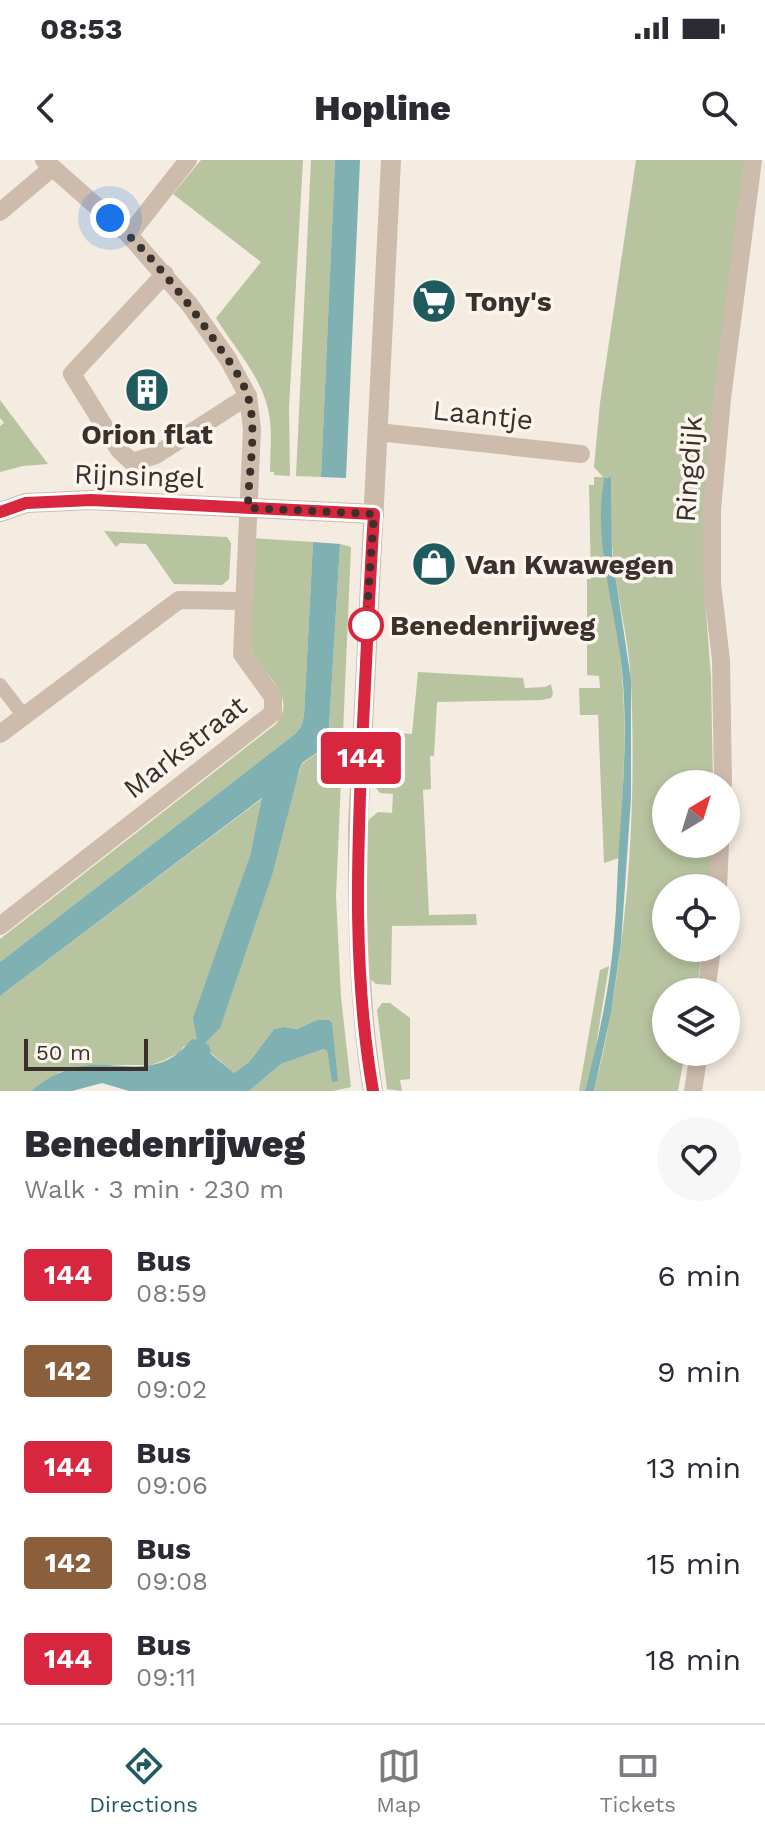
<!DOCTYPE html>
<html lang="en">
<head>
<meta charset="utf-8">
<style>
  body { margin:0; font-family:"Work Sans",sans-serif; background:#f7f7f7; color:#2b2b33; height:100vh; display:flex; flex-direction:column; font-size:30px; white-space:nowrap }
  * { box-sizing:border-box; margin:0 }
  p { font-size:26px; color:#7c7c81 }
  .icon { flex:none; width:44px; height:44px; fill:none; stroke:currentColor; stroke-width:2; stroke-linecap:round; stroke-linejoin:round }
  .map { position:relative; height:931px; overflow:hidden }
  .panel { display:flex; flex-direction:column; background:#fff; flex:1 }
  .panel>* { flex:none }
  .badge { padding:0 16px; border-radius:6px; font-size:28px; line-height:52px }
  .needle { width:52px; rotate:38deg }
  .controls { position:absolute; left:652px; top:610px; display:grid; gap:16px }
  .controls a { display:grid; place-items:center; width:88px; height:88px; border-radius:50%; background:#fff; box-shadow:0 4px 12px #0003; font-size:40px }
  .scale { position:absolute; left:24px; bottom:20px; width:124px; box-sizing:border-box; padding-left:8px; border:4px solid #3b302b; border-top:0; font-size:22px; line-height:28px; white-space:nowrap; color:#3b302b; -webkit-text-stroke:6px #fbf5ee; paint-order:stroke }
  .you { position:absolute; width:40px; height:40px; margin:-20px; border:6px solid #fff; border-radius:50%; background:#1a73e8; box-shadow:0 0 0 12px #1a73e833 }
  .map>.badge { position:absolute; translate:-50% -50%; box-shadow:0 0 0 4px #fff }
  .round { display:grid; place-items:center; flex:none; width:84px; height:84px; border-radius:42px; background:#f7f7f7 }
  .summary { display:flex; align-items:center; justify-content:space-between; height:136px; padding:0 24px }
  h1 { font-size:38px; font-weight:800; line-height:60px }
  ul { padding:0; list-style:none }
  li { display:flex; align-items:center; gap:24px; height:96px; padding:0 24px }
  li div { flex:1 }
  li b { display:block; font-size:30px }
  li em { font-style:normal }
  li .badge { min-width:88px; font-weight:700; text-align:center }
  .status { display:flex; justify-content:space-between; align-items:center; height:56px; padding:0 40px; background:#fff; direction:ltr }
  .status svg { height:22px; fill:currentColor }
  header { display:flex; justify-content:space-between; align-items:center; height:104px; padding:0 24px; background:#fff; font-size:36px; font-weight:800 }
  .dock { display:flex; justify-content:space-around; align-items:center; height:112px; border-top:2px solid #e1e1e2; background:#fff; font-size:22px; color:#7c7c81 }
  .dock a { display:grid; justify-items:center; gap:4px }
  .dock .active { color:#1f5a5e }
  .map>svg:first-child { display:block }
</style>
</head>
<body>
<div class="status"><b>08:53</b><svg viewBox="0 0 49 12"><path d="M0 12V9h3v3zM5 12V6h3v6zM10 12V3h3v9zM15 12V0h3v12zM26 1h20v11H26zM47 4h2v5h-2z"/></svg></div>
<header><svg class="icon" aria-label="back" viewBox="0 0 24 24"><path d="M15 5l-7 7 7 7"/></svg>Hopline<svg class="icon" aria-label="search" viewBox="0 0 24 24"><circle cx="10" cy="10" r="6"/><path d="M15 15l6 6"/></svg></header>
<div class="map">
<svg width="765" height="931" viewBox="0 0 765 931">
  <rect width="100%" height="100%" fill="#f4ebe1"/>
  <!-- green -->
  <g fill="#b8c4a0">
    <path d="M201,0h102l-14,248 1,68 -16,-1v-3h-4c0,-21 3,-43 -2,-63 -7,-33 -35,-63 -52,-91l45,-56 -88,-68z"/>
    <polygon points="311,0 335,0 321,317 296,316"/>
    <path d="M636,0h110l-42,426 7,91 2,107h-47v60h46l-3,44h-43v60h37l-7,44h-30v60h19l-7,39h-84c33,-131 43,-275 37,-409 -2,-43 -14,-84 -18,-126 -3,-26 -1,-53 -2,-79l-7,1c-10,59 10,119 16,177 8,67 3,135 -1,203l-15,5 -6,-148h-18l-1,-27h21l-1,-12 -12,-1v-96h4l-2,-94h5v-8h9l-9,-10 6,-64z"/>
    <polygon points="0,240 48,304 23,306 0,312 0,266 4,263 0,258"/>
    <polygon points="104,371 227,377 231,383 229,419 222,425 174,424 146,384 120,383 116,387"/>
    <path d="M250,378l63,4 -9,174 -3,11 -6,7 -295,228v-23l276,-215c24,-29 -16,-50 -27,-78z"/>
    <polygon points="340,384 351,387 336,736 341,837 351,927 333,931 249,931 281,904 324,889 327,891 332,921 324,860 317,860 297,869 283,867 274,869 249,902 234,913 211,893 204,883 302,604 328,585"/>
    <polygon points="418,512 523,518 525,528 545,527 551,524 553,534 551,538 542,540 437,542 434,596 430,596 431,629 423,630 429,755 476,754 477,765 392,766 391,825 376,824 370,819 364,764 366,662 378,652 392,653 393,634 380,633 369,619 371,571 412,574"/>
    <polygon points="263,638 250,696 198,881 183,887 180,892 165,900 151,905 87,905 60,912 31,931 0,931 0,836"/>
    <polygon points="609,806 594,898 585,931 579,931 600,810"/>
    <polygon points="382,843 390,843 410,858 410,919 400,920 402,931 387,929 377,850"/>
  </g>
  <!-- water -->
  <g fill="#7fb0b2">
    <polygon points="335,0 360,0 346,318 321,317"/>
    <path d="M611,317l1,77 19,126v118l-10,146 -10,69 -17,78h-9c13,-50 25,-103 29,-155 3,-30 3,-60 5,-90 4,-55 8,-110 4,-164 -5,-68 -31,-136 -19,-204z"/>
    <path d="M313,382l27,2 -12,201 -26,18 -3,8 -27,104 -52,153 -15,15 4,2 2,9 23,19 15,-11 25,-33 9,-2 14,2 20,-9h12l3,3 6,58 -6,1 -5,-31 -3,-2 -43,15 -32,27h-120l-27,-8 -30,8h-41c16,-13 35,-24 57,-26 29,-2 66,10 91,-13 5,-3 9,-9 13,-13l5,1 -4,-22 57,-162 12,-58 -262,198v-34l295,-228 6,-7 3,-11z"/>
  </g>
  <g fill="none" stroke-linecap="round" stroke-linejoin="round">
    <!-- pedestrian -->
    <polyline stroke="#cdbbac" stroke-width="14" points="0,525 24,556"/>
    <!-- minor -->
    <g stroke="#cdbbac" stroke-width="18">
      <polyline points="0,52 52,8"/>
      <polyline points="129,75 188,0"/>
      <polyline points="165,114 72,214 119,290 132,302 156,295 248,236"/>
      <polyline points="378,272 581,294"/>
      <polyline points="0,574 179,440 242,441"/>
      <polyline points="723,624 721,500 712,424 712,350 722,238 753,0"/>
      <polyline points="718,728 720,684"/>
      <polyline points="0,766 273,553 273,537 242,494 252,269 248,236 228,199 190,145 129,75 44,0"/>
      <polyline points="706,832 712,788"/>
      <polyline points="693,931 699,892"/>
    </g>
    <!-- tertiary -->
    <g stroke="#cdbbac" stroke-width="20">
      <polyline points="0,352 26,343 91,340 374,354"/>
      <path d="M373,931c-15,-88 -15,-175 -15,-264l33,-667"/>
    </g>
  </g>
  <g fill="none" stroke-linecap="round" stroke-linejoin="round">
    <!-- line casing -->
    <g stroke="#fff" stroke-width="18">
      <path id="line" d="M0,352l26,-9 65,-3 283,14c-5,77 -8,154 -12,231 -5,116 -9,231 11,346"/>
    </g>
    <!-- line -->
    <use href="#line" stroke="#d7263d" stroke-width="12"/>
    <!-- walk -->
    <path stroke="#3b302b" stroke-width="8" stroke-dasharray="0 14.4" d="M110,58c42,37 75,80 107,126 11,16 26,35 31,53 10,33 0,77 0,111l126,6 -8,111"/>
  </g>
  <!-- icons -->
  <defs>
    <g id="supermarket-disc" transform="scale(2.3)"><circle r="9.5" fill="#1f5a5e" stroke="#fbf5ee"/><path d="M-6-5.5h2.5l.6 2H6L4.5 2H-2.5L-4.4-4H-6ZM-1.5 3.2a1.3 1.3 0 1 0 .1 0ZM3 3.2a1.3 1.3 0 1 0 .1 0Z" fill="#fff"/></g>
    <g id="building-disc" transform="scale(2.3)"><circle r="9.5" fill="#1f5a5e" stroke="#fbf5ee"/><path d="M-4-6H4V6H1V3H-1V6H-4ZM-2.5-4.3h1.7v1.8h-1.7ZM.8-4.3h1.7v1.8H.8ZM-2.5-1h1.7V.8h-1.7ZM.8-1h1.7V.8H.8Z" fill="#fff"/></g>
    <g id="shop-disc" transform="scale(2.3)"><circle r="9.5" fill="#1f5a5e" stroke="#fbf5ee"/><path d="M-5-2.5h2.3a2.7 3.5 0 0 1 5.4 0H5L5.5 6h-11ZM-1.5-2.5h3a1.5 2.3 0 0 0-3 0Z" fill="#fff"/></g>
  </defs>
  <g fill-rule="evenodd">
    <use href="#supermarket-disc" x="434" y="141"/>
    <use href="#building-disc" x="147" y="230"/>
    <use href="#shop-disc" x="434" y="404"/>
  </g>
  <!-- markers -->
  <circle fill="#fff" stroke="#d7263d" stroke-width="4" cx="366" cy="465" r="16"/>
  <g text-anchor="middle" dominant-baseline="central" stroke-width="7" stroke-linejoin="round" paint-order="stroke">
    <!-- poi labels -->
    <g font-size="28" font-weight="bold" fill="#3b302b" stroke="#fbf5ee" text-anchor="start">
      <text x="465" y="141">Tony's</text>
      <text x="147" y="274" text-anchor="middle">Orion flat</text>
      <text x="465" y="404">Van Kwawegen</text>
    </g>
    <!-- street labels -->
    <g font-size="28" fill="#3b302b" stroke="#fbf5ee">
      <text transform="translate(483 255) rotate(6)">Laantje</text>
      <text transform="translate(689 309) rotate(-86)">Ringdijk</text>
      <text transform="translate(139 316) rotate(2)">Rijnsingel</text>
      <text transform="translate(185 587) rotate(-38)">Markstraat</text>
    </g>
    <!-- stop labels -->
    <g font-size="28" font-weight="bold" fill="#3b302b" stroke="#fbf5ee" text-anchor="start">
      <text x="390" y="465">Benedenrijweg</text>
    </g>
  </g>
</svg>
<div class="controls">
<a><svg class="needle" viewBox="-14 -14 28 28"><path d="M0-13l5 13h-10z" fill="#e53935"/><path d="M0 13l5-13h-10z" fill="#7c7c81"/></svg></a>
<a><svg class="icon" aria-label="locate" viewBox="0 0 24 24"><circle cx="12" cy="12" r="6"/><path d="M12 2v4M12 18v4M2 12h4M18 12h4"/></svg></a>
<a><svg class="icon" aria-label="layers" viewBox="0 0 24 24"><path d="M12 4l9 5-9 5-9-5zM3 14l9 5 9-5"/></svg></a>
</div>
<div class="scale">50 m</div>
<div class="you" style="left:110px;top:58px"></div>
<b class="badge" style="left:361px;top:598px;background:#d7263d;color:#fff">144</b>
</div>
<section class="panel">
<div class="summary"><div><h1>Benedenrijweg</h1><p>Walk · 3 min · 230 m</p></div><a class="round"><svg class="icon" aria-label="heart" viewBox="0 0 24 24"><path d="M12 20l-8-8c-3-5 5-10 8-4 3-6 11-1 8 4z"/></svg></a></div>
<ul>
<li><span class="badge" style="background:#d7263d;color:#fff">144</span><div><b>Bus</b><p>08:59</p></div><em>6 min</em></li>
<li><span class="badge" style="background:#8b5e3c;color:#fff">142</span><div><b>Bus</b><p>09:02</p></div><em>9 min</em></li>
<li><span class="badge" style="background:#d7263d;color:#fff">144</span><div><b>Bus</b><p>09:06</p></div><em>13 min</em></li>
<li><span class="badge" style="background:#8b5e3c;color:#fff">142</span><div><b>Bus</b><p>09:08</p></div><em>15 min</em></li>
<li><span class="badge" style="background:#d7263d;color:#fff">144</span><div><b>Bus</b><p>09:11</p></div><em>18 min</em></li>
</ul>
</section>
<nav class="dock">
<a class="active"><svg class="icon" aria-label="directions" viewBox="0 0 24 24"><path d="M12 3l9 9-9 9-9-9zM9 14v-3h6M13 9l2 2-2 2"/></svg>Directions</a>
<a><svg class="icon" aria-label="map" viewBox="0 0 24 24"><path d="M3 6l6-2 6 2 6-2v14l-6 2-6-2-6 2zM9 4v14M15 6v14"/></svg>Map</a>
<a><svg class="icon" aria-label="tickets" viewBox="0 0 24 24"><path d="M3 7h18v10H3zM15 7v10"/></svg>Tickets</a>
</nav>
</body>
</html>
